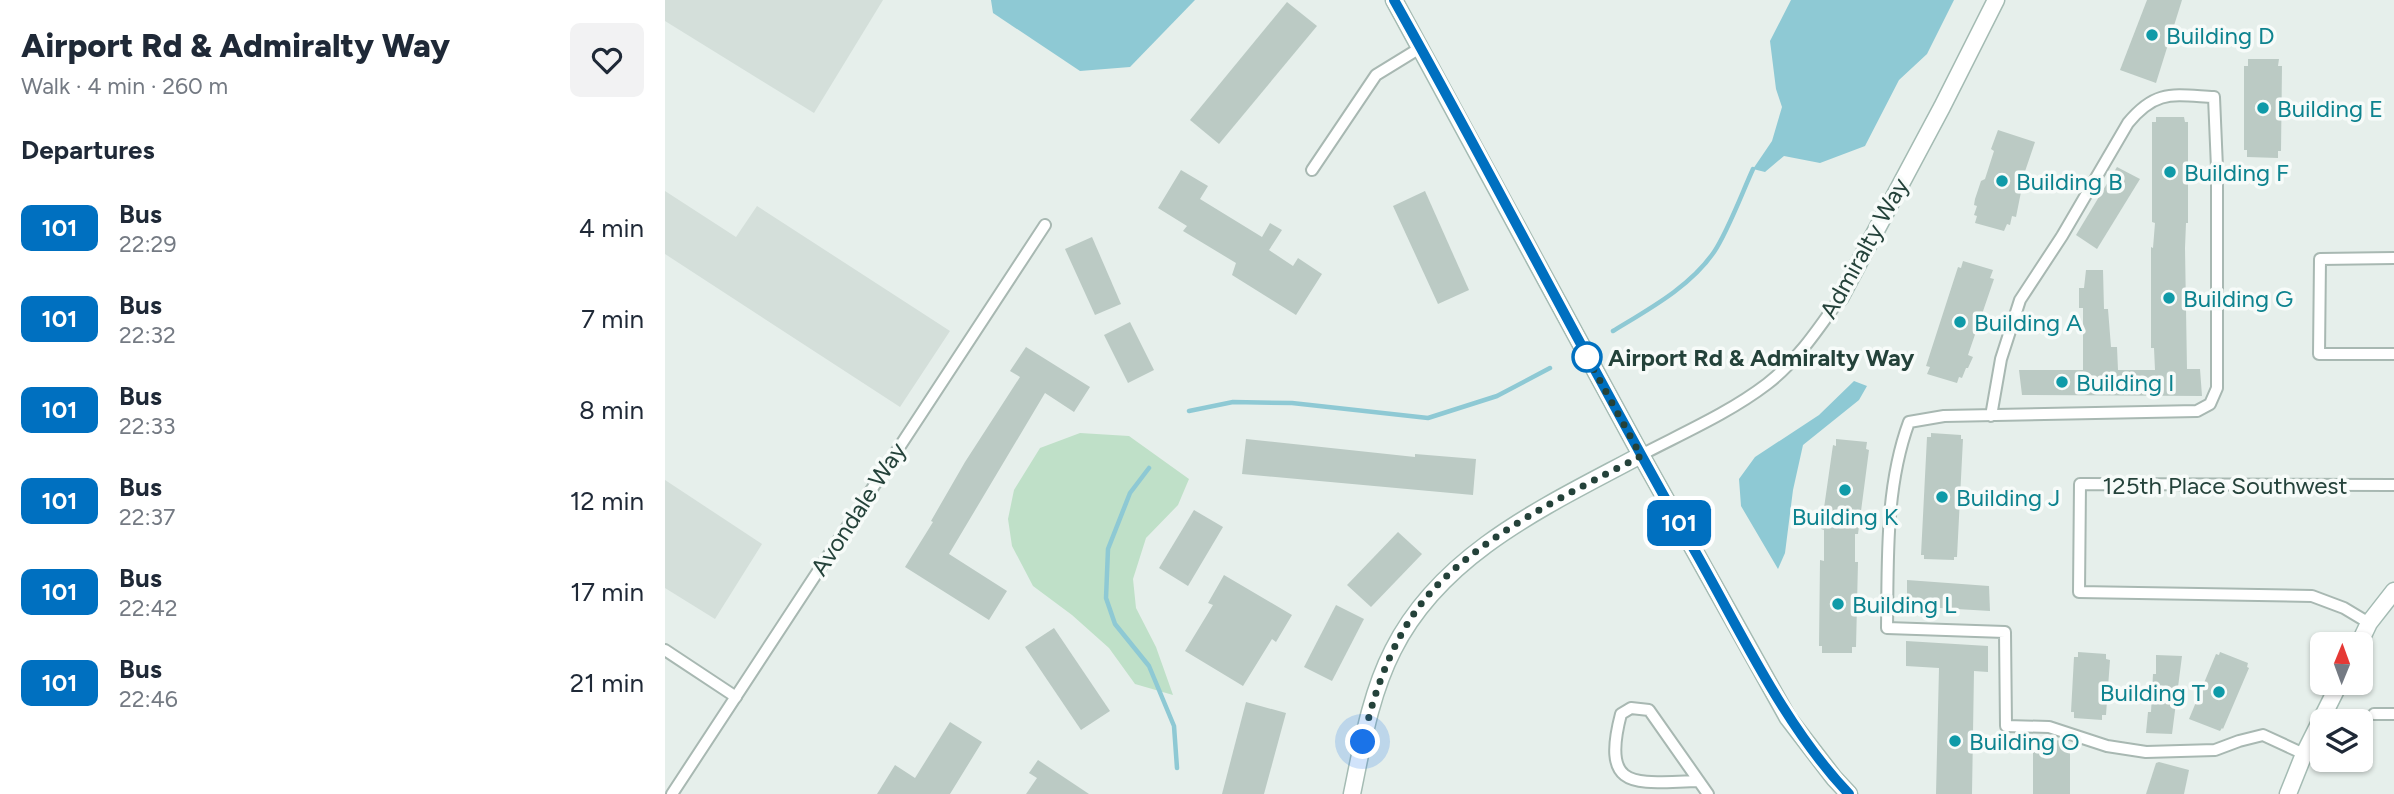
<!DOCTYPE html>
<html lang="en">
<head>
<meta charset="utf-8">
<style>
  body { margin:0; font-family:Figtree,sans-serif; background:#f2f2f3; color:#1f2937; height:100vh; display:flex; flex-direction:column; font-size:26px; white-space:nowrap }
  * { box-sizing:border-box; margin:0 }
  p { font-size:23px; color:#747a83 }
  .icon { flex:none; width:38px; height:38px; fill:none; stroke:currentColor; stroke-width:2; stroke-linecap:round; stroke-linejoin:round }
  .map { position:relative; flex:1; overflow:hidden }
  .details { display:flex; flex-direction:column; background:#fff; width:665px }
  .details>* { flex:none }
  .badge { padding:0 14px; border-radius:10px; font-size:24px; line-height:46px }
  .needle { width:46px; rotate:1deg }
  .buttons { position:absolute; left:1645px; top:632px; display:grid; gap:14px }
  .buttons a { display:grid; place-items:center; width:63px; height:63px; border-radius:10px; background:#fff; box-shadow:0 2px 5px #0004; font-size:35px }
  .you { position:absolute; width:35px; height:35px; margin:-18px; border:5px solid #fff; border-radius:50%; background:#1a73e8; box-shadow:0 0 0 10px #1a73e833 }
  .map>.badge { position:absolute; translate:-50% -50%; box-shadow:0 0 0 4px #fff }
  h2 { padding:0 21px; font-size:26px; line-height:63px }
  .round { display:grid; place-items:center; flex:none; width:74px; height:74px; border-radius:10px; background:#f2f2f3 }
  .summary { display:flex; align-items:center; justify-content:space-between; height:119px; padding:0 21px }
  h1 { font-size:33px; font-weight:800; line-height:52px }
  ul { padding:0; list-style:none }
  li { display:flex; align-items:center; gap:21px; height:91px; padding:0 21px }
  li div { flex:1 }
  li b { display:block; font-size:26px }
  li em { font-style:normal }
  li .badge { min-width:77px; font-weight:700; text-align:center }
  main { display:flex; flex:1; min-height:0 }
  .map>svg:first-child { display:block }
</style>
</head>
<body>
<main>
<section class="details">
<div class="summary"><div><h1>Airport Rd &amp; Admiralty Way</h1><p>Walk · 4 min · 260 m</p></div><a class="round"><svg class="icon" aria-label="heart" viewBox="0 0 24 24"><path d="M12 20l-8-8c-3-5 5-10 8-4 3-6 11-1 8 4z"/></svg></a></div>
<h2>Departures</h2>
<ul>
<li><span class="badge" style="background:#0070c0;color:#fff">101</span><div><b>Bus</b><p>22:29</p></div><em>4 min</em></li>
<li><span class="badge" style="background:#0070c0;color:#fff">101</span><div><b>Bus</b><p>22:32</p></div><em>7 min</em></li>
<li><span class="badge" style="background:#0070c0;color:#fff">101</span><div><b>Bus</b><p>22:33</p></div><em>8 min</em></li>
<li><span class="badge" style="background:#0070c0;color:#fff">101</span><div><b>Bus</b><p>22:37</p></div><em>12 min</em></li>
<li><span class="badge" style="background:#0070c0;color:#fff">101</span><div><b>Bus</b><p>22:42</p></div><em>17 min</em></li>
<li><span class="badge" style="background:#0070c0;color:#fff">101</span><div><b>Bus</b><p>22:46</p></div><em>21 min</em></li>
</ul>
</section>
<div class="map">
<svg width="1729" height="794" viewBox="0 0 1729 794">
  <rect width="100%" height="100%" fill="#e6efeb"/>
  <!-- built -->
  <g fill="#d4dfda">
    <polygon points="0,0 218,0 149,113 0,21"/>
    <polygon points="0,191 71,237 92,206 285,331 235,407 0,254"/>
    <polygon points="0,480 97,544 50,619 0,588"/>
  </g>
  <!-- green -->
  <polygon fill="#bfe0c8" points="415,433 464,436 524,479 513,505 481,538 468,579 471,608 491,647 508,695 470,684 444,648 407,615 368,586 347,546 343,519 349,490 375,448"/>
  <!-- water -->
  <g fill="#8ec9d4">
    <polygon points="326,0 530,0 465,67 415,71 328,13"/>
    <polygon points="1126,0 1289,0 1262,54 1234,80 1200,146 1155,163 1119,156 1100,172 1088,169 1107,141 1117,107 1111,89 1105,41"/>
    <polygon points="1189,381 1202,386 1194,400 1138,445 1128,490 1120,553 1113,569 1076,506 1074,479 1090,457 1154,415"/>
  </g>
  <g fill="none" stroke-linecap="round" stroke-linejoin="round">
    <!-- stream -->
    <g stroke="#8ec9d4" stroke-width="4.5">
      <path d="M948,331c36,-22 77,-44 101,-79 14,-21 28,-59 39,-83"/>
      <polyline points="524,411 568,402 627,403 763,418 832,396 885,368"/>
      <polyline points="484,468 465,493 443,549 441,598 450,624 484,666 509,726 512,768"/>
    </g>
  </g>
  <!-- building -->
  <g fill="#bbcac4">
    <polygon points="1482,0 1517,0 1491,83 1455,70"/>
    <polygon points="622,2 652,26 554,144 525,120"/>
    <polygon points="1583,59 1614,59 1613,66 1617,66 1616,151 1613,151 1613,158 1582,157 1582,150 1579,150 1579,66 1583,66"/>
    <polygon points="1491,117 1519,117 1520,122 1523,122 1523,223 1521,223 1520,248 1522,369 1535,369 1537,396 1357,395 1354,370 1418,370 1418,308 1414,308 1414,288 1419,288 1421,270 1438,270 1439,309 1443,309 1446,347 1452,347 1453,370 1490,370 1489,348 1486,348 1486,247 1488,248 1490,223 1487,222 1487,122 1491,122"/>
    <polygon points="1333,130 1370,142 1354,189 1356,192 1351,217 1347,216 1345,225 1342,224 1339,231 1310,223 1312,216 1309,215 1312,206 1309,205 1310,199 1316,181 1320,179 1329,151 1326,149"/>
    <polygon points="1452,167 1475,179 1432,249 1411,235"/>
    <polygon points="516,170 543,186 535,199 597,237 605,223 617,230 604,250 628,266 633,258 657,274 631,315 567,275 571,263 518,231 522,226 493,208"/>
    <polygon points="760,191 804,290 773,304 728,206"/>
    <polygon points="427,237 456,304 430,315 400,249"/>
    <polygon points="1298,261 1328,270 1325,278 1329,279 1303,355 1308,357 1303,368 1301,368 1297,378 1294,377 1292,383 1262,374 1265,367 1261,366 1293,267 1296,268"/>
    <polygon points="465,322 489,370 463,383 439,335"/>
    <polygon points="361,347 425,387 409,412 380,393 284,554 342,591 324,620 240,567 268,522 266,521 300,462 355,377 345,371"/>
    <polygon points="1266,433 1296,435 1296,439 1298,439 1292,557 1289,557 1289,560 1259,559 1259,555 1256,555 1262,437 1266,437"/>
    <polygon points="581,439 750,457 750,454 811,459 808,495 577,474"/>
    <polygon points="1171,439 1202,442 1201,449 1204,450 1193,534 1190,534 1190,562 1193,562 1191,647 1187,647 1187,653 1157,653 1157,646 1154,646 1155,560 1159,561 1159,530 1156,529 1168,445 1171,446"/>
    <polygon points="529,510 558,527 523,586 494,568"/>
    <polygon points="733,532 757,554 706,607 682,585"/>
    <polygon points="559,575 627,615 611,642 607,639 578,686 520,651 548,605 543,603"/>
    <polygon points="1242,580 1324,586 1325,611 1242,606"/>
    <polygon points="671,605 699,619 667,681 639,667"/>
    <polygon points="389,628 445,711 416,730 360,647"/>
    <polygon points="1241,641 1323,646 1323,672 1309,671 1307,794 1271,794 1274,668 1241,666"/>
    <polygon points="1413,652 1441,654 1441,659 1445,660 1441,715 1437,715 1437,720 1409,718 1409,712 1406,712 1409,657 1413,657"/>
    <polygon points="1555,652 1583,663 1582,667 1584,668 1558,729 1557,728 1555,731 1524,719 1551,654 1554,655"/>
    <polygon points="1491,655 1517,656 1507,734 1481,733 1483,712 1486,712 1488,674 1491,674"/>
    <polygon points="581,702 621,713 599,794 557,794"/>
    <polygon points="285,722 317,742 285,794 212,794 230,765 250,778"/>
    <polygon points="1371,739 1402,741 1402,747 1405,747 1405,794 1368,794 1368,747 1371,746"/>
    <polygon points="373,760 424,794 361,794 372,778 364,773"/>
    <polygon points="1494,762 1524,770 1519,794 1481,794 1491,763"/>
  </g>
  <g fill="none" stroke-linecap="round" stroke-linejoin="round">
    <!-- street casing -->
    <g stroke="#a8b8b2" stroke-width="14">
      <g id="street">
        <polyline points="647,170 711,75 755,48"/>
        <polyline points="1729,258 1655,259 1654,354 1729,354"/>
        <path d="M1326,416l10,-57 19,-59 42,-64 66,-113c28,-34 45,-28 86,-26l3,71v220l-7,16 -13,7 -253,5 -35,6c-24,65 -21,138 -22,206l118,4 1,94 43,1 58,19 39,6 69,-2 24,-9 24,-6 41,19"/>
        <path d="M976,455c42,-22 88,-42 126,-71 30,-23 52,-56 73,-86"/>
        <polyline points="1704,623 1679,608 1647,596 1414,592 1415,484 1729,485"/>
        <polyline points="0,650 71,697"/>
        <polyline points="1709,714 1729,714"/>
        <path d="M1034,781c-61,1 -99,13 -78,-67l10,-6 18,2 59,84"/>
        <polyline points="7,794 380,225"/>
      </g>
    </g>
    <!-- secondary casing -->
    <g stroke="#a4bbb3" stroke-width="19">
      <g id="secondary">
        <polyline points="729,0 976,455 1123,718 1169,778 1184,794"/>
        <polyline points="1175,298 1277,107 1331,0"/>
        <polyline points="1694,644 1704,623 1729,591"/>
        <path d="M687,794c10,-48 18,-99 41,-144 49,-98 155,-145 248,-195"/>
        <polyline points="1623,794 1639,754 1675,682"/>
      </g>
    </g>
    <!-- street -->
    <use href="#street" stroke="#fff" stroke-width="10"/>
    <!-- secondary -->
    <use href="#secondary" stroke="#fff" stroke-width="16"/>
  </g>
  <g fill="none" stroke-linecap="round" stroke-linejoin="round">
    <!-- line casing -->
    <g stroke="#fff" stroke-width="16">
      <path id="line" d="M729,0c103,183 198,371 302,553 46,81 89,174 153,241"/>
    </g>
    <!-- line -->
    <use href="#line" stroke="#0070c0" stroke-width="10"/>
    <!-- walk -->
    <path stroke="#24423a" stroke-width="7" stroke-dasharray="0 12.6" d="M698,742c9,-43 24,-87 48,-124 47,-73 155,-123 230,-162l-54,-99"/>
  </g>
  <!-- markers -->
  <g fill="#0f9aa8" stroke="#f7fbf9" stroke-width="2.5">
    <circle cx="1487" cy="35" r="7"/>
    <circle cx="1598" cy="108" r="7"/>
    <circle cx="1505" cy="172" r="7"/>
    <circle cx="1337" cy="181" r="7"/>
    <circle cx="1504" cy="298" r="7"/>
    <circle cx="1295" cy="322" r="7"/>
    <circle cx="1397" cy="382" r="7"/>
    <circle cx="1180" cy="490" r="7"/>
    <circle cx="1277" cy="497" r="7"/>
    <circle cx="1173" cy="604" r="7"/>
    <circle cx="1554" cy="692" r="7"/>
    <circle cx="1290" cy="741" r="7"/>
  </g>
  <circle fill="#fff" stroke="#0070c0" stroke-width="3.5" cx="922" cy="357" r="14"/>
  <g text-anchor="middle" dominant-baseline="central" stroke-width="7" stroke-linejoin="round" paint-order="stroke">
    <!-- culture labels -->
    <g font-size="24" fill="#0d838f" stroke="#f7fbf9" text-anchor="start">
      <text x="1501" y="35">Building D</text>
      <text x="1612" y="108">Building E</text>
      <text x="1519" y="172">Building F</text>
      <text x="1351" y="181">Building B</text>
      <text x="1518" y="298">Building G</text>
      <text x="1309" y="322">Building A</text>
      <text x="1411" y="382">Building I</text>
      <text x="1291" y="497">Building J</text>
      <text x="1180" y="516" text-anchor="middle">Building K</text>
      <text x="1187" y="604">Building L</text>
      <text x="1540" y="692" text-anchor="end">Building T</text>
      <text x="1304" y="741">Building O</text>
    </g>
    <!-- street labels -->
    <g font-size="24" fill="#24423a" stroke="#f7fbf9">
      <text transform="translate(1199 248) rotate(-61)">Admiralty Way</text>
      <text x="1560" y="485">125th Place Southwest</text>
      <text transform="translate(193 509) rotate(-57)">Avondale Way</text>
    </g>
    <!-- stop labels -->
    <g font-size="24" font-weight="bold" fill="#24423a" stroke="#f7fbf9" text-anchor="start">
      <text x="943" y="357">Airport Rd &amp; Admiralty Way</text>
    </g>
  </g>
</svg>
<div class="buttons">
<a><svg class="needle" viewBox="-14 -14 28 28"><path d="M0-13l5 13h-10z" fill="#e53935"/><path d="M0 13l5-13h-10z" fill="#747a83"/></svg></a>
<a><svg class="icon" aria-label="layers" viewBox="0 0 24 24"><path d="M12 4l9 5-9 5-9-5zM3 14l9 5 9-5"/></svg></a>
</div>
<div class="you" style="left:698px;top:742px"></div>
<b class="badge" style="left:1014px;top:523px;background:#0070c0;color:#fff">101</b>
</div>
</main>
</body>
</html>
